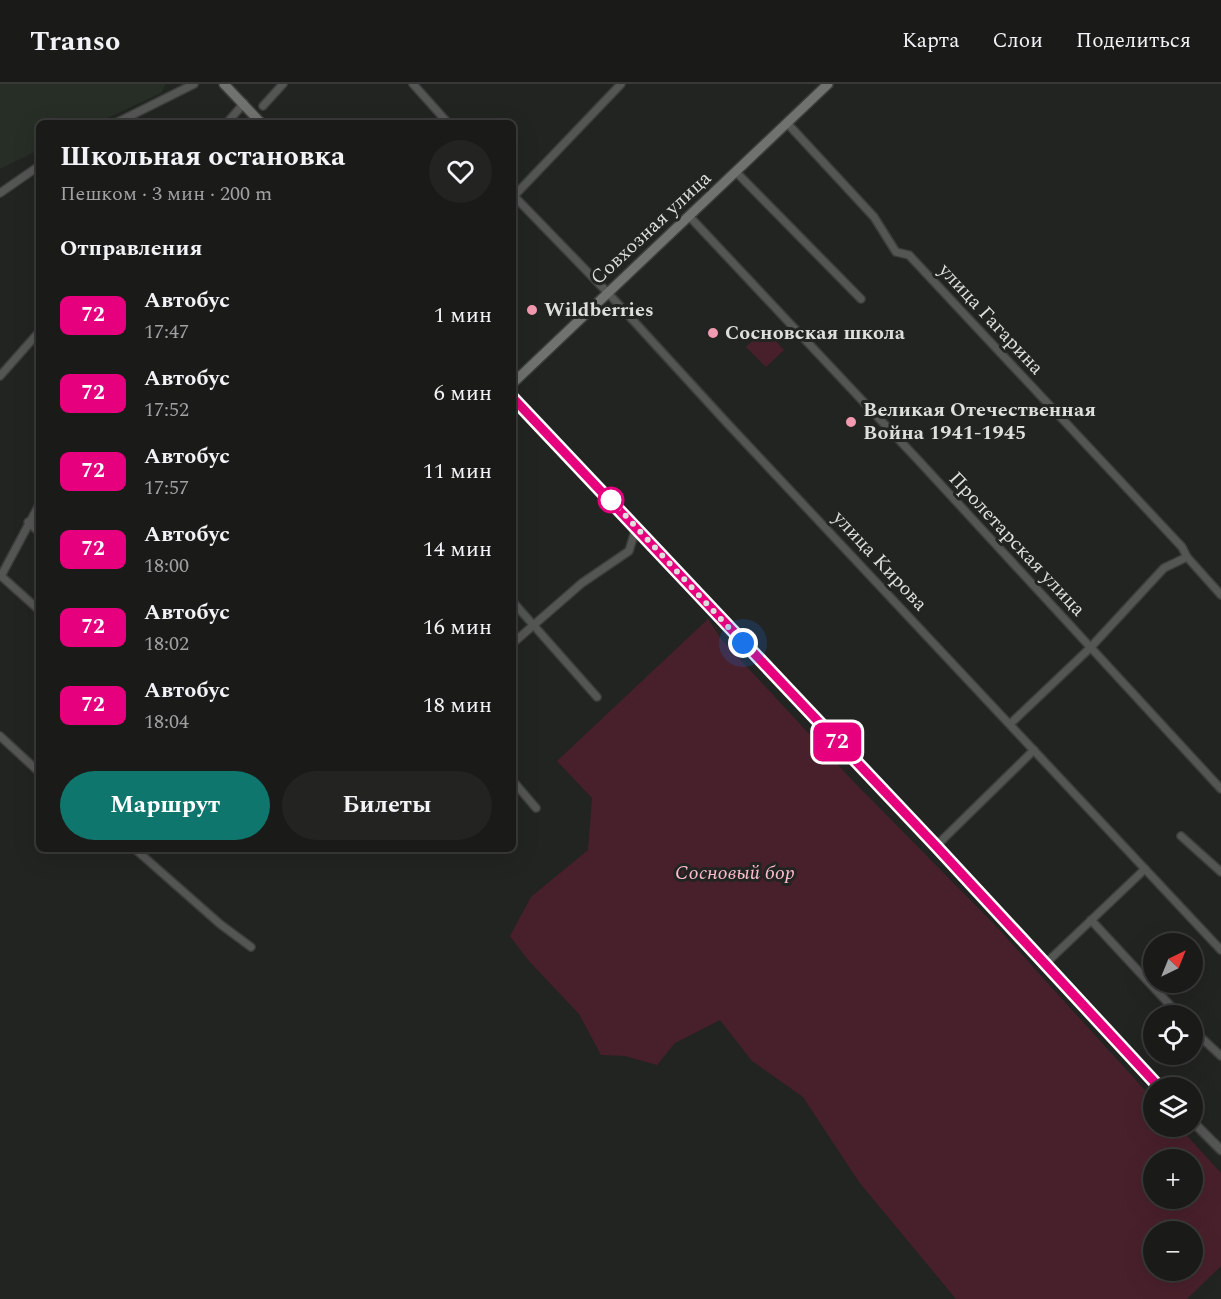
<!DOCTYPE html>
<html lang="ru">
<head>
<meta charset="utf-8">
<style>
  body { margin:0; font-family:Spectral,serif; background:#232422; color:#f1f3f6; height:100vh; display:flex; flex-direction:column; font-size:22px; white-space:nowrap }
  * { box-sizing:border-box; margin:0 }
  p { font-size:20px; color:#9fa1a2 }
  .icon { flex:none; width:33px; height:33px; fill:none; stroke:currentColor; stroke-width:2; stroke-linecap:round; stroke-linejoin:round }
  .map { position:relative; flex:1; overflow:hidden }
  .drawer { position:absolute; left:36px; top:36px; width:480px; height:732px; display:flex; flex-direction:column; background:#1a1b19; border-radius:9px; box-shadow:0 6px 24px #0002,0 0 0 2px #383938 }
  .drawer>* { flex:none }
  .badge { padding:0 12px; border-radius:9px; font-size:21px; line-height:39px }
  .needle { width:39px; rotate:43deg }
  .controls { position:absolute; left:1143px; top:849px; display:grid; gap:12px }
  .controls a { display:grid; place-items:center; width:60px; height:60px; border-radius:50%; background:#1a1b19; box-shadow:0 6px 24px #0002,0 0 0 2px #383938; font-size:30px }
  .you { position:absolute; width:30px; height:30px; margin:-15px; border:4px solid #fff; border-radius:50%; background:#1a73e8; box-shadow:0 0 0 9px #1a73e833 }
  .map>.badge { position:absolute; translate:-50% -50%; box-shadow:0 0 0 3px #fff }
  h2 { padding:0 24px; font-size:22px; line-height:54px }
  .round { display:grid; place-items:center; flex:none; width:63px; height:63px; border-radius:32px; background:#232422 }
  .head { display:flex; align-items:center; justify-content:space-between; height:102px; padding:0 24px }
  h1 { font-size:28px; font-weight:700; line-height:45px }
  .action { display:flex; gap:12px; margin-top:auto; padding:12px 24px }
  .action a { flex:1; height:69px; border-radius:36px; background:#0f766e; color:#fff; font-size:24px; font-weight:700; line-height:69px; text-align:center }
  .action a+a { background:#232422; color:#f1f3f6 }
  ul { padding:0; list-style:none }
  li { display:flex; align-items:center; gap:18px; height:78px; padding:0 24px }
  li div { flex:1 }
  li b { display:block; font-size:22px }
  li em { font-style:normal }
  li .badge { min-width:66px; font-weight:700; text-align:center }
  header { display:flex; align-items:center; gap:36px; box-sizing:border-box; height:84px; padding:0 30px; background:#1a1b19; border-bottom:2px solid #383938 }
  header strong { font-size:28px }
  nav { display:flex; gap:33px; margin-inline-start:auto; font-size:21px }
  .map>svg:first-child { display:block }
</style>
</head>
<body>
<header>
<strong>Transo</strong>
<nav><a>Карта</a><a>Слои</a><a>Поделиться</a></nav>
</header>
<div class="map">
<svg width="1221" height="1215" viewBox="0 0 1221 1215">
  <rect width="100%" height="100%" fill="#222421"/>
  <!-- built -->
  <polygon fill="#272e26" points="0,0 166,0 161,9 97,39 39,39 39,66 0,85"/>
  <!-- green -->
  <g fill="#48202b" fill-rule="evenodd">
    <polygon points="765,245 784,266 766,283 746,263"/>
    <path d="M708,535l14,21 130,140 142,144 159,175 1,27 25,1 42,46v93l-34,33h-231l-97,-117 -56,-85 -51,-36 -32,-41 -45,23 -18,22 -32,-9 -24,-1 -22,-41 -50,-53 -19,-25 21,-39 57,-47 4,-52 -35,-37zM1154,1076h38v38h-38zM1154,1148h38v38h-38z"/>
  </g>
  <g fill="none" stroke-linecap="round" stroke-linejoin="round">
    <!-- minor casing -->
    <g stroke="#3c3e3b" stroke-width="10">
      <g id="minor">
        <polyline points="413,0 448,39"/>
        <polyline points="263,22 283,0"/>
        <polyline points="116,39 194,0"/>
        <polyline points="227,39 244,19"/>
        <polyline points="787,39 874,133 896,168 909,171 1182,463 1187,473 1221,511"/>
        <polyline points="736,88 861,215"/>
        <polyline points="0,109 39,82"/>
        <polyline points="513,111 608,209 727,339 1221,866"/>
        <polyline points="513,113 621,0"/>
        <polyline points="689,132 919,377 1221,705"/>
        <polyline points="0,292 39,248"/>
        <polyline points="28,438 39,448"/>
        <polyline points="0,491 39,526"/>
        <polyline points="1,492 39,421"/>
        <polyline points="513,518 597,613"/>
        <polyline points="513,559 582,499 629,467 636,444"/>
        <polyline points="1010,640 1090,564 1164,484 1187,473"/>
        <polyline points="0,652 39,688"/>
        <polyline points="513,697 536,724"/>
        <polyline points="1181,752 1221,788"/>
        <polyline points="936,762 1034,666"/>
        <polyline points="135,765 220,840 251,863"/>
        <polyline points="1091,836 1180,932"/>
        <polyline points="1044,881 1145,785"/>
        <polyline points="1192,945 1221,972"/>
      </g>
    </g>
    <!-- tertiary casing -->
    <g stroke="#3c3e3b" stroke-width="11">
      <g id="tertiary">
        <polyline points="513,314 936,762 1160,1004"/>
        <polyline points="1192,1037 1221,1066"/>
      </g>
    </g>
    <!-- secondary casing -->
    <g stroke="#3c3e3b" stroke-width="12">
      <g id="secondary">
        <polyline points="224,0 261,39"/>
        <polyline points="513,299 828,0"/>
      </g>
    </g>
    <!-- minor -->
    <use href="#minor" stroke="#545654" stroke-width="7"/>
    <!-- tertiary -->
    <use href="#tertiary" stroke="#545654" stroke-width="8"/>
    <!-- secondary -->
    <use href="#secondary" stroke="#70726f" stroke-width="9"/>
  </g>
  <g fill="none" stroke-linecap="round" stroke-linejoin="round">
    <!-- line casing -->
    <g stroke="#fff" stroke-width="14">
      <polyline id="line" points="513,314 936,762 1160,1004"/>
    </g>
    <!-- line -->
    <use href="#line" stroke="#e6007e" stroke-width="9"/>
    <!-- walk -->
    <polyline stroke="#dddfdd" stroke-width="6" stroke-dasharray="0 10.8" points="611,416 743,559"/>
  </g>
  <!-- markers -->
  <g fill="#f29aaf" stroke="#222421" stroke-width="2">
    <circle cx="532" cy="226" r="6"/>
    <circle cx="713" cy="249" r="6"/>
    <circle cx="851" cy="338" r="6"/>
  </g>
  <circle fill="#fff" stroke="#e6007e" stroke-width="3" cx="611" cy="416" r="12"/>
  <g text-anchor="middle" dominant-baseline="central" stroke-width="6" stroke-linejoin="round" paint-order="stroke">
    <!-- street labels -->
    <g font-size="20" fill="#dddfdd" stroke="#222421">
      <text transform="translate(651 144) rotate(-43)">Совхозная улица</text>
      <text transform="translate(991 235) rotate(47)">улица Гагарина</text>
      <text transform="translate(1017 460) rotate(47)">Пролетарская улица</text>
      <text transform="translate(880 477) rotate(47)">улица Кирова</text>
    </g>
    <!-- poi labels -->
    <g font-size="20" font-weight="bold" fill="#dddfdd" stroke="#222421" text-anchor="start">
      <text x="544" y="226">Wildberries</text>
      <text x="725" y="249">Сосновская школа</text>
      <text x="863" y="326">Великая Отечественная<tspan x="863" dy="23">Война 1941-1945</tspan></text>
    </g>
    <!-- park labels -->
    <g font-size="20" font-style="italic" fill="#fcbecc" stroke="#222421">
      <text x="735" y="789">Сосновый бор</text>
    </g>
  </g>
</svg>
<div class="controls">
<a><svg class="needle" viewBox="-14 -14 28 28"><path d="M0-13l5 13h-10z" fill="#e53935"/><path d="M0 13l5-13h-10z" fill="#9fa1a2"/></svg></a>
<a><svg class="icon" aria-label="locate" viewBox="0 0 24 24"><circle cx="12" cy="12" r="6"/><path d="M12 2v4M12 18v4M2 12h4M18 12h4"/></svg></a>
<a><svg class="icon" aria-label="layers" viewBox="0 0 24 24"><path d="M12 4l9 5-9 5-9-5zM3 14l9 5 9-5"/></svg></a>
<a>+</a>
<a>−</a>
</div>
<div class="you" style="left:743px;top:559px"></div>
<b class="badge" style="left:837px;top:658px;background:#e6007e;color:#fff">72</b>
<section class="drawer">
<div class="head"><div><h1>Школьная остановка</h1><p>Пешком · 3 мин · 200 m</p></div><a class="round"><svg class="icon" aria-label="heart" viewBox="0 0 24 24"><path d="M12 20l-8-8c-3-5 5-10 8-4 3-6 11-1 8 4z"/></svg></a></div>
<h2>Отправления</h2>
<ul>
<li><span class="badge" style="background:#e6007e;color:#fff">72</span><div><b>Автобус</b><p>17:47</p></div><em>1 мин</em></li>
<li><span class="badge" style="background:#e6007e;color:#fff">72</span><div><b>Автобус</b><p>17:52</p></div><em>6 мин</em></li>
<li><span class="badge" style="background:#e6007e;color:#fff">72</span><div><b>Автобус</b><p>17:57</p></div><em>11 мин</em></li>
<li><span class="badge" style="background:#e6007e;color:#fff">72</span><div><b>Автобус</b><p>18:00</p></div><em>14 мин</em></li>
<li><span class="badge" style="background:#e6007e;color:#fff">72</span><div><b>Автобус</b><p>18:02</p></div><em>16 мин</em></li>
<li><span class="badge" style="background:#e6007e;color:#fff">72</span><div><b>Автобус</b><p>18:04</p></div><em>18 мин</em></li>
</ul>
<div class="action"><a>Маршрут</a><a>Билеты</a></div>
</section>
</div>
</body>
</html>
